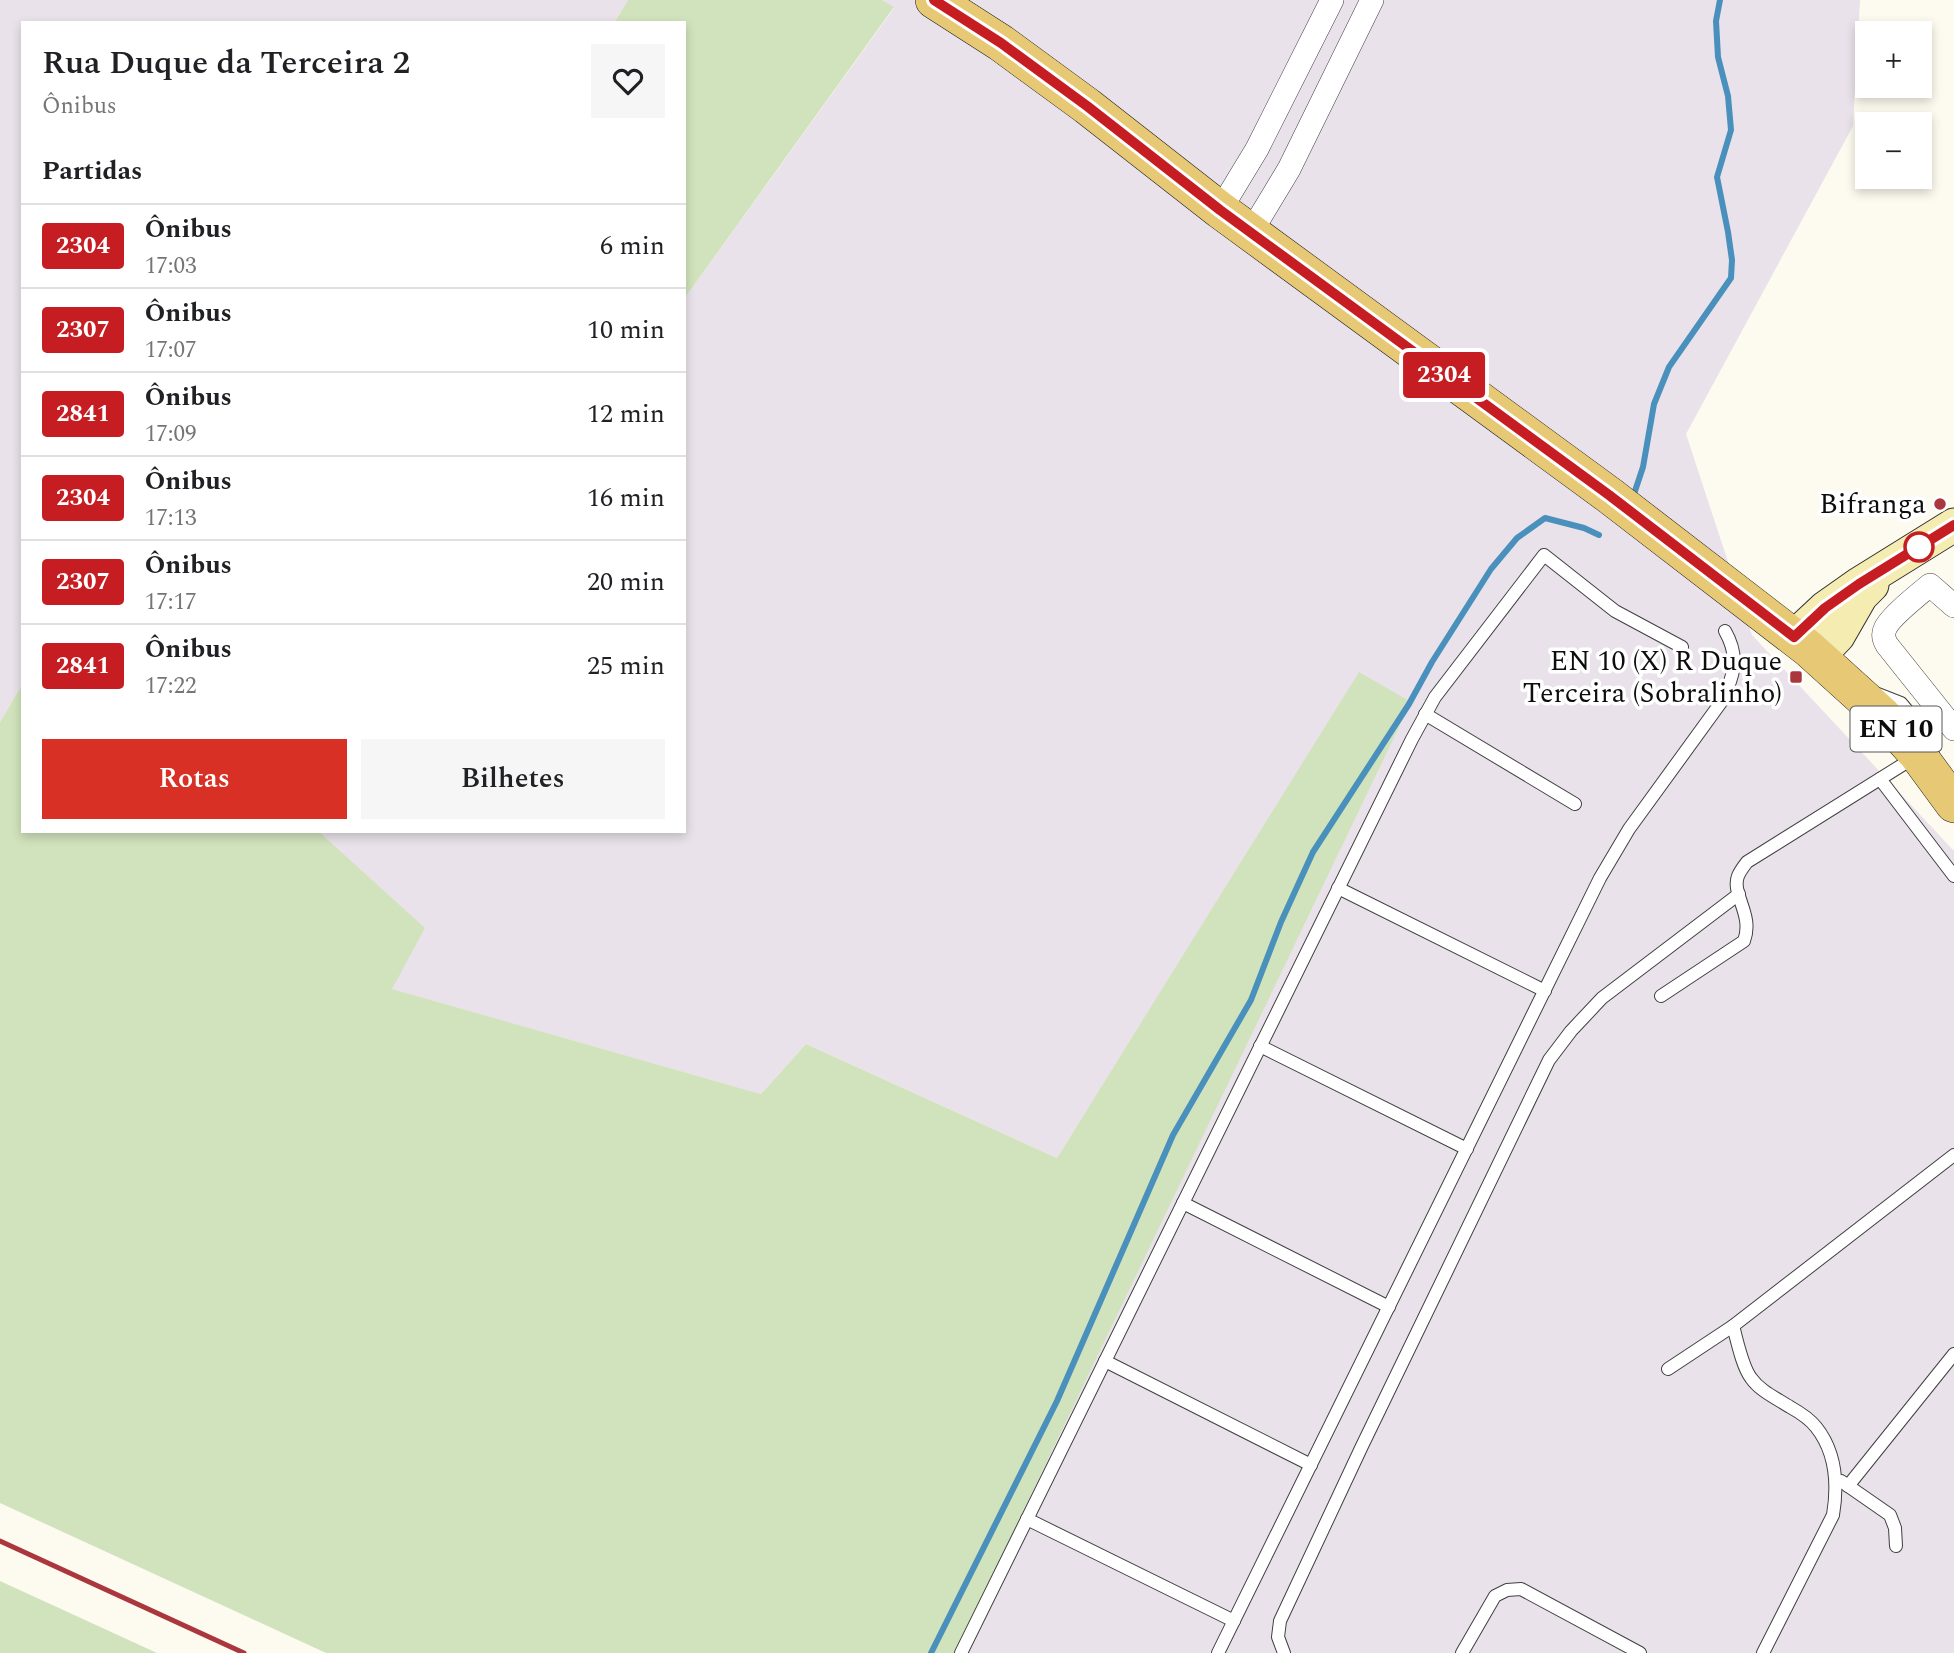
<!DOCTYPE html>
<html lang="pt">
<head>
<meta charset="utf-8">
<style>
  body { margin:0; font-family:Spectral,serif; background:#f6f6f6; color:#202124; height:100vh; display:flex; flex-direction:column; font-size:26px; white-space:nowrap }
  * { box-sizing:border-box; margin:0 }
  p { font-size:23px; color:#757577 }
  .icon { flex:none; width:38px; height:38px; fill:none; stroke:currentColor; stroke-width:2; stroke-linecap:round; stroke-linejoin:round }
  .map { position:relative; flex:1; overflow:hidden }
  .panel { position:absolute; left:21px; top:21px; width:665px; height:812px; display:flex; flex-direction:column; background:#fff; border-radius:0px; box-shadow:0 4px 10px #0003 }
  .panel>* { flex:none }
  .badge { padding:0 14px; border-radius:5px; font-size:24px; line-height:46px }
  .fabs { position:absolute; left:1855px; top:21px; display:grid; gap:14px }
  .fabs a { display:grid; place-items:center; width:77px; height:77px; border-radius:0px; background:#fff; box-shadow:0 4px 10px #0003; font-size:35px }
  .map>.badge { position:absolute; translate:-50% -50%; box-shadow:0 0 0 4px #fff }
  h2 { padding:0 21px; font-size:26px; line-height:63px }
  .round { display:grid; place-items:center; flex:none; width:74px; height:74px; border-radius:0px; background:#f6f6f6 }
  .summary { display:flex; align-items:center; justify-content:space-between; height:119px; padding:0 21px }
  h1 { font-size:33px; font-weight:600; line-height:52px }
  .action { display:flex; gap:14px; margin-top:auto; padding:14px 21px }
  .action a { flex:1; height:80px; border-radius:0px; background:#d93025; color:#fff; font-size:28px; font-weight:600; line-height:80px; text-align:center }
  .action a+a { background:#f6f6f6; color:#202124 }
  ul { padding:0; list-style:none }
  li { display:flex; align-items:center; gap:21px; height:84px; padding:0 21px; border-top:2px solid #e0e0e0 }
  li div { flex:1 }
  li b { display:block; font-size:26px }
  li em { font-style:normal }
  li .badge { min-width:77px; font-weight:700; text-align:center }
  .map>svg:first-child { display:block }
</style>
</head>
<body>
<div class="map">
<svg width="1954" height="1653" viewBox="0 0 1954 1653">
  <rect width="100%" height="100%" fill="#fdfaef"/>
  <!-- industrial -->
  <g fill="#e9e2ea">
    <polygon points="0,0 628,0 614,23 23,23 23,683 0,722"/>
    <polygon points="882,0 1860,0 1853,126 1686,434 1752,635 1954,851 1954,1653 928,1653 1401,697 1360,673 1057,1158 806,1044 761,1094 391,989 318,831 684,831 684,299 894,8"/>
  </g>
  <!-- green -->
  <g fill="#d1e3bc">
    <polygon points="628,0 882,0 894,7 684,299 684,23 614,23"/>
    <polygon points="1359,672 1411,702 955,1653 326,1653 0,1503 0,722 23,683 23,831 318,831 425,928 392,989 761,1094 806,1044 1057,1158"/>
    <polygon points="0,1581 157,1653 0,1653"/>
  </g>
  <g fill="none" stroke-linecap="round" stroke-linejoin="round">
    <!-- stream -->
    <g stroke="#4a90bc" stroke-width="6">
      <polyline points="1633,497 1643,467 1654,404 1669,367 1731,278 1732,260 1728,232 1717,177 1731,130 1728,96 1718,57 1716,21 1720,0"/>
      <polyline points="931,1653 1057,1401 1173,1135 1251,1000 1281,922 1313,852 1409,704 1432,662 1491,569 1517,538 1545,518 1584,528 1599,535"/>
    </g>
    <!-- lane casing -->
    <g stroke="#404040" stroke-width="14">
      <g id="lane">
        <polyline points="1878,694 1901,703 1928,735 1933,755"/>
        <polyline points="1425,714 1575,804"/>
        <polyline points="1880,779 1954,876"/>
        <polyline points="1338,888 1545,991"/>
        <path d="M1661,996l83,-55c10,-26 -13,-47 -6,-65 2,-5 6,-10 9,-14l168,-105"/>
        <polyline points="1260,1046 1467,1149"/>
        <polyline points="1183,1203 1389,1307"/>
        <path d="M1733,1326c4,14 9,40 18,52 9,13 25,20 39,29 9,5 19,11 26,20 20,25 22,58 17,88l-70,138"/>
        <polyline points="1105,1361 1311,1465"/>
        <polyline points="1668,1369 1733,1326 1954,1155"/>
        <polyline points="1841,1481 1890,1515 1895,1528 1896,1546"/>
        <polyline points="1848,1486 1954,1354"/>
        <polyline points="1027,1519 1234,1621"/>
        <polyline points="961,1653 1412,739 1435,697 1544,555 1615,611 1682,647"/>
        <path d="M1218,1653l382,-775 29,-49 93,-128c12,-25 18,-44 3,-70"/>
        <polyline points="1284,1653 1278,1637 1280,1621 1362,1446 1549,1060 1571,1031 1602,998 1739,894"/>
        <polyline points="1462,1653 1495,1596 1507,1590 1521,1589 1640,1653"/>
      </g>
    </g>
    <!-- street casing -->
    <g stroke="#404040" stroke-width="24">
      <g id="street">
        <polyline points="1220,210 1257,149 1332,0"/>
        <polyline points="1251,232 1289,169 1372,0"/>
        <path d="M1954,606l-24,-21c-11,9 -41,33 -45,44 -3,6 -1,11 2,16l67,84"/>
      </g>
    </g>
    <!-- secondary casing -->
    <g stroke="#2f2f2f" stroke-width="35">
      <g id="secondary">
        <polyline points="1794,637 1825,608 1859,584 1954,525"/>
        <polyline points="1818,657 1838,636 1861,596 1872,585"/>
      </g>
    </g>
    <!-- primary casing -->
    <g stroke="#1e1e1e" stroke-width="38">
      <polyline id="primary" points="934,0 1001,43 1087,106 1220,210 1609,495 1809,649 1883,716 1918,755 1954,804"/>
    </g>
    <!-- lane -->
    <use href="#lane" stroke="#fff" stroke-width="12"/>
    <!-- street -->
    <use href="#street" stroke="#fff" stroke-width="23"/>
    <!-- secondary -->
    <use href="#secondary" stroke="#f5ecb2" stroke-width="33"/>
    <!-- primary -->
    <use href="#primary" stroke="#e7c975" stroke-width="37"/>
    <!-- rail -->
    <polyline stroke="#ab373e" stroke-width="5" points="0,1541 244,1653"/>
  </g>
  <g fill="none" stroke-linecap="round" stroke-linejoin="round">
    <!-- line casing -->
    <g stroke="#fff" stroke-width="16">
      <polyline id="line" points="934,0 1001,43 1087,106 1220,210 1609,495 1794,637 1825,608 1859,584 1954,525"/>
    </g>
    <!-- line -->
    <use href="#line" stroke="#c61d23" stroke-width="10"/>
  </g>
  <!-- markers -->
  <g fill="#ab373e" stroke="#fff" stroke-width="2.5">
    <circle cx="1940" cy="504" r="7"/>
    <rect x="1789" y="670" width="14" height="14" rx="3.5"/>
  </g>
  <circle fill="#fff" stroke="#c61d23" stroke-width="3.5" cx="1919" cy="547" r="14"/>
  <g text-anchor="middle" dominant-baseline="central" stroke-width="7" stroke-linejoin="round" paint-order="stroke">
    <!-- shield labels -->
    <rect fill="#fff" stroke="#565656" stroke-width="2" x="1850.5" y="706.5" width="91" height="45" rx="5"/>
    <g font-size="26" font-weight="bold" fill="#0d0d0d">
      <text x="1896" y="729">EN 10</text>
    </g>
    <!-- poi labels -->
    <g font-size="28" fill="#0d0d0d" stroke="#fff" text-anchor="end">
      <text x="1926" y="504">Bifranga</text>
      <text x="1782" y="661">EN 10 (X) R Duque<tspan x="1782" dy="32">Terceira (Sobralinho)</tspan></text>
    </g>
  </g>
</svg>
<div class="fabs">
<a>+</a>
<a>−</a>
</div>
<b class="badge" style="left:1444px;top:375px;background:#c61d23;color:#fff">2304</b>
<section class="panel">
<div class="summary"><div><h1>Rua Duque da Terceira 2</h1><p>Ônibus</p></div><a class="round"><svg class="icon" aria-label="heart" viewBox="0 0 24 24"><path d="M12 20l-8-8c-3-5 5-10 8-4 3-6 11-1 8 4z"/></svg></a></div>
<h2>Partidas</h2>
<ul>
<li><span class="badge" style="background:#c61d23;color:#fff">2304</span><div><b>Ônibus</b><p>17:03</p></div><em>6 min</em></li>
<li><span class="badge" style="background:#c61d23;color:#fff">2307</span><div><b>Ônibus</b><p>17:07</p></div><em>10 min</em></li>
<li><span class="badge" style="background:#c61d23;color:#fff">2841</span><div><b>Ônibus</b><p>17:09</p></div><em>12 min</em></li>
<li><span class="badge" style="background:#c61d23;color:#fff">2304</span><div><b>Ônibus</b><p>17:13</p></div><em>16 min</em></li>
<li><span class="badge" style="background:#c61d23;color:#fff">2307</span><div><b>Ônibus</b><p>17:17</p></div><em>20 min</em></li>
<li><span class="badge" style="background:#c61d23;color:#fff">2841</span><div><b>Ônibus</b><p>17:22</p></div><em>25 min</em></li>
</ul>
<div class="action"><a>Rotas</a><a>Bilhetes</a></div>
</section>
</div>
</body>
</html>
